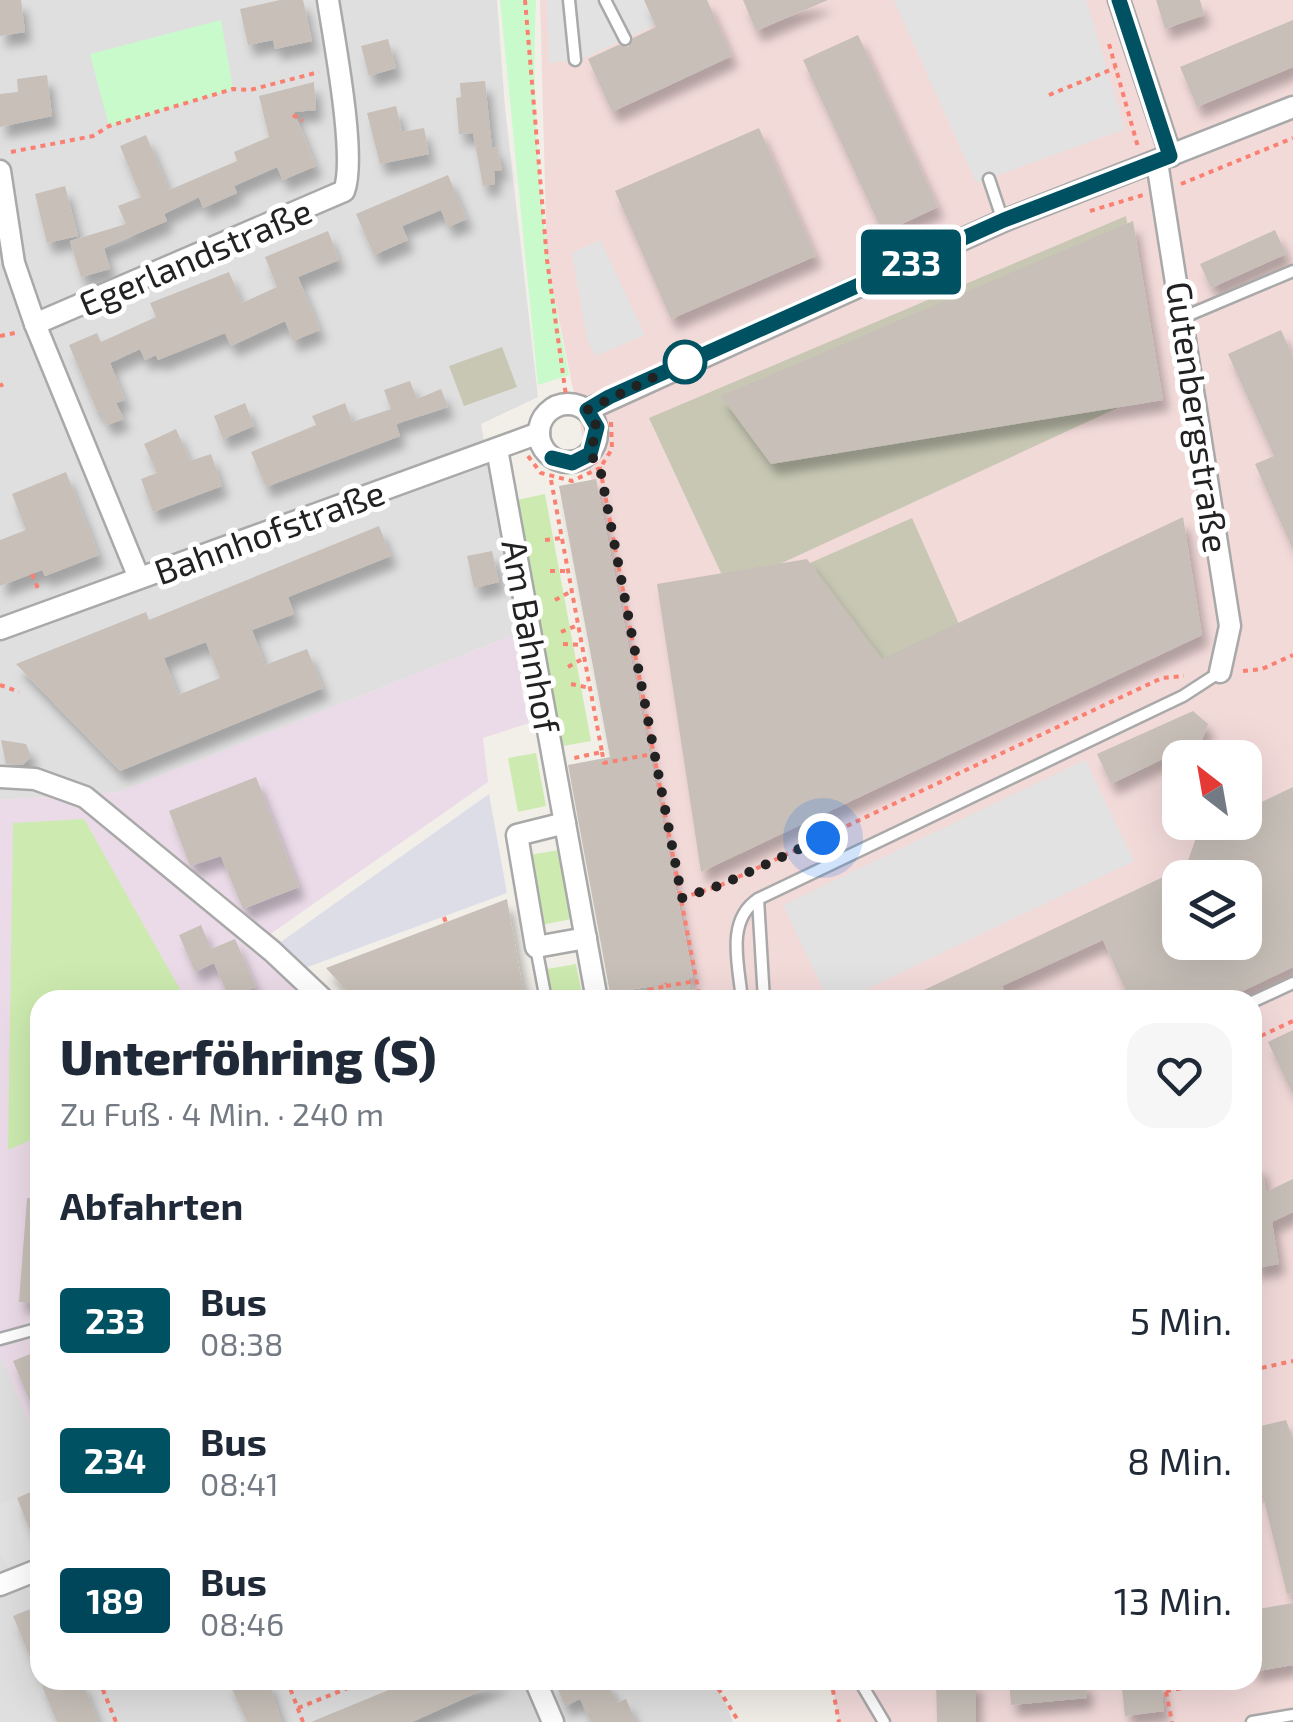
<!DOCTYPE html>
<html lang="de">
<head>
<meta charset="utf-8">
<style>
  body { margin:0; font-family:"Exo 2",sans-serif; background:#f6f6f7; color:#1f2937; height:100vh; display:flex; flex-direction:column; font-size:38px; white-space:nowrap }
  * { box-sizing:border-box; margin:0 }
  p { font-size:32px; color:#747a83 }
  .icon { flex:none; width:55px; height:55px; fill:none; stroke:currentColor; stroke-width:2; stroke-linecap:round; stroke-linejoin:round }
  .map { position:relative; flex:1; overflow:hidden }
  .drawer { position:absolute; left:30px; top:990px; width:1232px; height:700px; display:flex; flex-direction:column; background:#fff; border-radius:30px; box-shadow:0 10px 40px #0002 }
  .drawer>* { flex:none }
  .badge { padding:0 20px; border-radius:8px; font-size:35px; line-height:65px }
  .needle { width:65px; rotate:329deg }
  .controls { position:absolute; left:1162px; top:740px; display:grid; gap:20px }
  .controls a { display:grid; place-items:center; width:100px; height:100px; border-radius:20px; background:#fff; box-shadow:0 10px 40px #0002; font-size:50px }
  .you { position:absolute; width:50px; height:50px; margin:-25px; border:8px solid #fff; border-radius:50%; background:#1a73e8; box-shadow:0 0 0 15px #1a73e833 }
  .map>.badge { position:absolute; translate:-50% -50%; box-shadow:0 0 0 5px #fff }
  h2 { padding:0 30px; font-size:38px; line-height:90px }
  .round { display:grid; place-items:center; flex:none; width:105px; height:105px; border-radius:30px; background:#f6f6f7 }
  .overview { display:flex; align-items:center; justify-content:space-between; height:170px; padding:0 30px }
  h1 { font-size:48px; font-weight:800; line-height:75px }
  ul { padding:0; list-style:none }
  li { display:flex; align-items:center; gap:30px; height:140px; padding:0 30px }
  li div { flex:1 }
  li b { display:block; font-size:38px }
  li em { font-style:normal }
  li .badge { min-width:110px; font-weight:700; text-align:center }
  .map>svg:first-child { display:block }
</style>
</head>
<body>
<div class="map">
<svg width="1293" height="1722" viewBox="0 0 1293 1722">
  <defs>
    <filter id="shadow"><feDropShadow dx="6" dy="11" stdDeviation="5" flood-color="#0004"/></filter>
  </defs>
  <rect width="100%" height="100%" fill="#f2efe9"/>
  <!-- residential -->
  <g fill="#e0dfdf">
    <polygon points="0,0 497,0 505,107 538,397 481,424 519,633 119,792 0,800"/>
    <polygon points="0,1354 40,1442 40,1680 708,1680 723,1697 733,1722 0,1722"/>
  </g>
  <!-- commercial -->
  <path fill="#f2dad9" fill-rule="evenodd" d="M540,0h753v1722h-454l-8,-42h421v-680h-556l-149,-740zM1180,758h65v64h-65zM1180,878h65v64h-65z"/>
  <!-- industrial -->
  <polygon fill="#ebdbe8" points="519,633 531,688 522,692 529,723 483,738 488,782 256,944 311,1000 40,1000 38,1443 0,1354 0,800 119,792"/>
  <!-- construction -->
  <g fill="#c7c7b4">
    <polygon points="1126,216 1154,391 728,588 649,418"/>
    <polygon points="502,347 517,387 464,406 449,366"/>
    <polygon points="912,518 962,631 720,738 670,625"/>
  </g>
  <!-- grass -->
  <g fill="#cdebb0">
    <polygon points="545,494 591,741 563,746 517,500"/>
    <polygon points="536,753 546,806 518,812 508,758"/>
    <polygon points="84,819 186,1000 40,1000 40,1136 8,1150 13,823"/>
    <polygon points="559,850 571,919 542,925 529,855"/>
    <polygon points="576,964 583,1000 553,1000 547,969"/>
  </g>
  <!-- park -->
  <g fill="#c8facc">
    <path d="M500,0h36c-6,128 7,250 33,375l-31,10z"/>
    <polygon points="221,20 233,89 109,126 90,54"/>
  </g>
  <!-- parking -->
  <g fill="#e2e2e2">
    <polygon points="547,0 644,0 655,25 582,59 549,63"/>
    <polygon points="894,0 1086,0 1125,129 976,183"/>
    <polygon points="600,240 645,335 595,356 587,338 572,253"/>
    <polygon points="1085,760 1134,861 844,1000 828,1000 783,905"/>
    <polygon points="17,1498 40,1560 10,1573 0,1553 0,1504"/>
  </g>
  <!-- plaza -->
  <polygon fill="#dddde8" points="489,794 507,893 305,968 278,944"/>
  <!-- building -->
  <g fill="#c7bfb8" fill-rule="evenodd" filter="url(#shadow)">
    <polygon points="0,0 21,0 25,32 0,36"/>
    <polygon points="280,0 303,0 312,41 275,49 273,40 248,45 240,9"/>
    <polygon points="644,0 707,0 732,56 612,112 588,59 618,45 628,47 633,38 656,27"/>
    <polygon points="743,0 828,0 756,31"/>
    <polygon points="1156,0 1200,0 1204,15 1165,29"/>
    <polygon points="1293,20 1293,67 1197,107 1180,67"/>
    <polygon points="858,35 938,207 883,233 803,60"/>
    <polygon points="388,39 396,68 369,76 361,46"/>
    <polygon points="47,75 52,116 0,127 0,94 18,92 17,79"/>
    <polygon points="485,81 492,148 497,147 502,170 494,171 495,184 483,186 473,133 459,134 456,98 461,97 460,83"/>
    <polygon points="314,82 316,110 294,112 316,166 283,180 277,167 234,186 237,193 203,208 199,197 164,214 167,221 104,248 110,269 81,277 70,241 126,224 118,206 141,197 120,146 146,135 169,190 237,161 234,152 269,137 259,96"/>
    <polygon points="396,106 402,132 424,128 429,154 380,164 367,113"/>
    <polygon points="759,128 816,256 671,319 615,191"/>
    <polygon points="448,175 467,219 448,227 441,210 402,226 408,240 374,255 356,214"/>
    <polygon points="65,186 78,236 47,243 35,194"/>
    <polygon points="1133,221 1163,400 771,464 721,396"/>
    <polygon points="1275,230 1286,254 1211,288 1200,264"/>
    <polygon points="328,231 339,260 298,277 320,330 293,341 285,321 231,346 225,333 158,360 156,355 145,360 140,349 110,363 125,400 116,403 124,419 107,425 100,410 97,411 69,345 97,333 101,342 156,317 150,303 229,272 242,303 277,287 265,257"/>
    <polygon points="1281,330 1293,357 1293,550 1255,464 1274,456 1228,354"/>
    <polygon points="410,381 417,399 441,389 448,407 396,424 400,436 266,487 251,452 316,425 312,416 345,403 352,422 391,409 384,390"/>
    <polygon points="245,403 254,426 223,439 214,416"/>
    <polygon points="176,429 190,461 211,454 222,486 153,512 141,479 157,473 144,444"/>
    <polygon points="66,472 99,555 45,576 42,570 0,586 0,540 26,530 12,494"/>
    <polygon points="596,479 693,977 688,978 692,1000 655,1000 653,986 610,993 568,765 610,757 559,486"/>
    <polygon points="1183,517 1202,635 701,872 657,584 807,559 882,659"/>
    <path d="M379,526l12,30 -103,41 6,17 -42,16 13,35 42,-16 16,39 -203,83 -104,-107 130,-52 3,8zM206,642l14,36 -42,17 -14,-37z"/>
    <polygon points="492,551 499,582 474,588 467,556"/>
    <polygon points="1193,711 1208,724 1202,740 1111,784 1097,754"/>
    <polygon points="1,740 26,744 31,756 23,765 6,764"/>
    <polygon points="256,777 299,887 243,909 221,856 190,866 169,811"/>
    <polygon points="1293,787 1293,967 1224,1000 1130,1000 1103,940 1002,986 1009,1000 903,1000 1180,869 1180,942 1245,942 1245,878 1182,878 1198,832 1218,822 1245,822 1245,810"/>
    <polygon points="507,899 525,1000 355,1000 326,968"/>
    <polygon points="201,925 211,949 235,939 256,987 229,998 214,963 195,972 179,935"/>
    <polygon points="1293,1030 1293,1095 1268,1042"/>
    <polygon points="1261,1164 1266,1192 1293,1179 1293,1212 1272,1222 1279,1264 1252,1269 1252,1165"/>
    <polygon points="27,1198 40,1198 40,1304 19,1302"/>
    <polygon points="40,1350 40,1424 39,1424 13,1361"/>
    <polygon points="1286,1420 1293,1439 1293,1593 1287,1594 1261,1488 1252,1490 1252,1428"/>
    <polygon points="40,1488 40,1552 39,1552 17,1498"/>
    <polygon points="1293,1603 1293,1665 1252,1672 1252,1610"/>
    <polygon points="40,1605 40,1680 81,1680 99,1722 57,1722 13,1616"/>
    <polygon points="228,1680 268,1680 282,1722 247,1722"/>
    <polygon points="413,1680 505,1680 412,1722 311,1722"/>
    <polygon points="554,1680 606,1680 617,1703 626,1699 636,1722 591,1722 580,1699 565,1706"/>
    <polygon points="936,1680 976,1680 976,1722 937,1722"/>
    <polygon points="1009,1680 1086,1680 1087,1698 1011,1705"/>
    <polygon points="1121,1680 1160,1680 1164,1711 1125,1716"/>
  </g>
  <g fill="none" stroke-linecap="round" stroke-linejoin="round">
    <!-- lane casing -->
    <g stroke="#a9a9a9" stroke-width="15">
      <g id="lane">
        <polyline points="569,0 575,60"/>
        <polyline points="605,0 625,39"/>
        <polyline points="989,179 1003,221"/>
        <polyline points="1184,317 1293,271"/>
        <polyline points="758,899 764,1000"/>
        <polyline points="536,947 546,1000"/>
        <path d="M742,1000c-3,-34 -17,-79 16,-101l425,-203 37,-24"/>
        <polyline points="1252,1002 1293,983"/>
        <polyline points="0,1339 40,1328"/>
        <polyline points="859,1680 884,1722"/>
        <polyline points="1252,1722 1293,1715"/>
      </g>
    </g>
    <!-- street casing -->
    <g stroke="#a9a9a9" stroke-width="25">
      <g id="street">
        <polyline points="1119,0 1171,156"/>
        <polyline points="1157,162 1230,626 1220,672"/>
        <polyline points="0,171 14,263 35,324 139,578"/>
        <path d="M35,324l309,-133c13,-33 -10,-151 -16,-191"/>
        <circle cx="568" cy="433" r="29"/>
        <polyline points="587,410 1003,221 1293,107"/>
        <polyline points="497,449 597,1000"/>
        <polyline points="0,629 539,433"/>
        <polyline points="0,777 35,779 85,797 272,951 324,1000"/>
        <polyline points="565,823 517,835 536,947 586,938"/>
        <polyline points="0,1585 40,1569"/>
        <polyline points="535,1680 553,1722"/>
      </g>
    </g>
    <!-- path -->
    <g stroke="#fa8072" stroke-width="4" stroke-dasharray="5 5" stroke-linecap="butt">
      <polyline points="525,0 547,260 567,403"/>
      <polyline points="1109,44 1138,147"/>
      <polyline points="1049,95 1115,68"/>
      <polyline points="293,115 303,121"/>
      <polyline points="11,152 93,136 109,126 233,89 250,90 319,72"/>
      <polyline points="1181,184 1293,138"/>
      <polyline points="1090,211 1143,195"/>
      <polyline points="0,336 15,333"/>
      <polyline points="0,386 3,384"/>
      <polyline points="611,422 612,449 600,468 700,1000"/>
      <polyline points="528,456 541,473 572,481 600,468 589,454"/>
      <polyline points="551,480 602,752 574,758"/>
      <polyline points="545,540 562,538"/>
      <polyline points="550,571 568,571"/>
      <polyline points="32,574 39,591"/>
      <polyline points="555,600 572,591"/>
      <polyline points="561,632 578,625"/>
      <polyline points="563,644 582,645"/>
      <polyline points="568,667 584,658"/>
      <polyline points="1243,671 1262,669 1293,655"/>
      <polyline points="571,684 590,688"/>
      <polyline points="0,685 19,692"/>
      <polyline points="602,752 604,763 652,754"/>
      <polyline points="682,898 721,885 1162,678 1184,676"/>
      <polyline points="444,917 446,923"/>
      <polyline points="666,986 696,981"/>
      <polyline points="651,1000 649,990 666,986 665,983"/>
      <polyline points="1252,1040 1293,1021"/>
      <polyline points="1252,1370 1293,1361"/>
      <polyline points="99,1680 116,1722"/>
      <polyline points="287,1680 303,1722"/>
      <polyline points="713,1680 739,1722"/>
      <polyline points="831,1680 839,1722"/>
      <polyline points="1164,1682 1172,1722"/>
      <polyline points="1166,1691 1208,1684"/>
      <polyline points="298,1708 368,1680"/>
    </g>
    <!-- lane -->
    <use href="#lane" stroke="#fff" stroke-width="10"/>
    <!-- street -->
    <use href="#street" stroke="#fff" stroke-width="20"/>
  </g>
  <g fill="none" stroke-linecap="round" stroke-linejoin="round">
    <!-- line casing -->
    <g stroke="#fff" stroke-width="22">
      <polyline id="line" points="552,458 572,463 590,454 597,427 587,410 609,397 1004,220 1170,156 1119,0"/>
    </g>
    <!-- line -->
    <use href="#line" stroke="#005262" stroke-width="15"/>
    <!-- walk -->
    <polyline stroke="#222" stroke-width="10" stroke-dasharray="0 18" points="685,362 587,410 597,427 590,454 600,468 682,898 721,885 823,838"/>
  </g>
  <!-- markers -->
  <circle fill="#fff" stroke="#005262" stroke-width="5" cx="685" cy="362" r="20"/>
  <g text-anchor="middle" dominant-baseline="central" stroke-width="10" stroke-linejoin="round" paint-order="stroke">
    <!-- street labels -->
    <g font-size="35" fill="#222" stroke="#fff">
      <text transform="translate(195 256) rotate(-23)">Egerlandstraße</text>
      <text transform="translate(1199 417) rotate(82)">Gutenbergstraße</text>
      <text transform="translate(269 531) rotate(-20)">Bahnhofstraße</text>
      <text transform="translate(532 636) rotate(80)">Am Bahnhof</text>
    </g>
  </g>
</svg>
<div class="controls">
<a><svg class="needle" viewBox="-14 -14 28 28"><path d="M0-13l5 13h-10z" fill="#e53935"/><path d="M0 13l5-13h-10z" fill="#747a83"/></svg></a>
<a><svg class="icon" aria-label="layers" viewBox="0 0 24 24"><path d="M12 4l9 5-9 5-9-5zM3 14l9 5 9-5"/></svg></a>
</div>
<div class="you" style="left:823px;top:838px"></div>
<b class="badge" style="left:911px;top:262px;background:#005262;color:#fff">233</b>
<section class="drawer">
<div class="overview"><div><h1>Unterföhring (S)</h1><p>Zu Fuß · 4 Min. · 240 m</p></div><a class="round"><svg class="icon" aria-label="heart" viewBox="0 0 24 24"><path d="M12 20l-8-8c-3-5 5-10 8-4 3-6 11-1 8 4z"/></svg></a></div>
<h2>Abfahrten</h2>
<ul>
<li><span class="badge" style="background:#005262;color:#fff">233</span><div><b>Bus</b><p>08:38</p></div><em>5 Min.</em></li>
<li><span class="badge" style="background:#005262;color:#fff">234</span><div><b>Bus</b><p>08:41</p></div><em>8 Min.</em></li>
<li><span class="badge" style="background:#00465a;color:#fff">189</span><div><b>Bus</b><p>08:46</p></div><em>13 Min.</em></li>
</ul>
</section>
</div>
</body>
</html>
